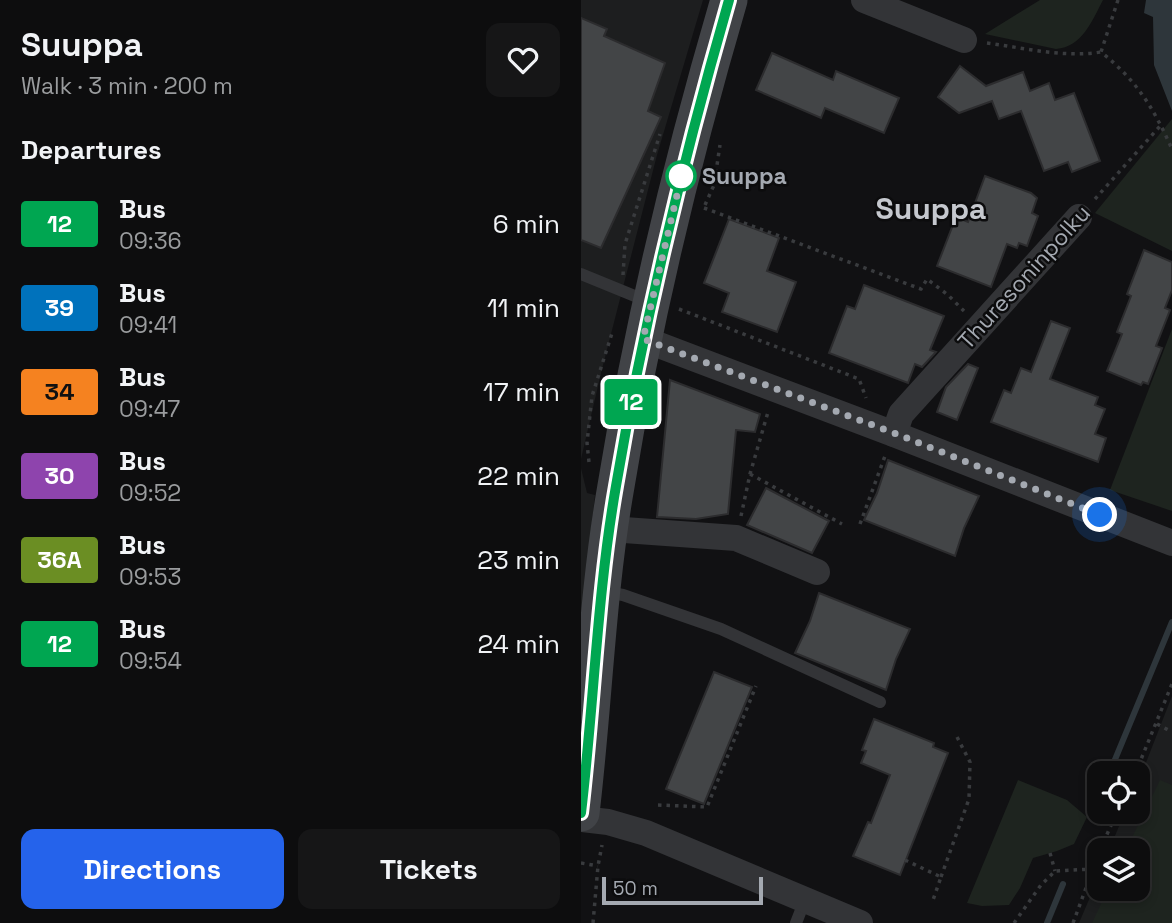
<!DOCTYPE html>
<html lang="en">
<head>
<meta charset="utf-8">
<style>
  body { margin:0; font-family:"Space Grotesk",sans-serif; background:#161617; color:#f1f3f6; height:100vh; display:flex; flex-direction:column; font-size:26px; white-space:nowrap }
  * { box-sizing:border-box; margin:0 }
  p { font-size:23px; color:#9a9c9e }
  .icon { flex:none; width:38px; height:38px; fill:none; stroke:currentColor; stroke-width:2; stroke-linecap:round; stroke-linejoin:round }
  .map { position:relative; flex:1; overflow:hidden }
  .sheet { display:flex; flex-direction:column; background:#0d0d0e; width:581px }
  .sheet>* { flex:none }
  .badge { padding:0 14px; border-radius:5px; font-size:24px; line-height:46px }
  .fabs { position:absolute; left:506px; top:761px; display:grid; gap:14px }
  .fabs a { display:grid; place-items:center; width:63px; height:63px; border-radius:14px; background:#0d0d0e; box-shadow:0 4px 10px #0003,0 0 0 2px #2d2d2e; font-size:35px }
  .scale { position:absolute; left:21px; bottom:18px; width:161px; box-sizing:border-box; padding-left:7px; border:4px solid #a4a9b1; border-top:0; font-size:19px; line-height:24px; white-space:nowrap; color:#a4a9b1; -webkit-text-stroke:5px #0c0c0d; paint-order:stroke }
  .you { position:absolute; width:35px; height:35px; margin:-18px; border:5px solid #fff; border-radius:50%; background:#1a73e8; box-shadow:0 0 0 10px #1a73e833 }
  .map>.badge { position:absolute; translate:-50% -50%; box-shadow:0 0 0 4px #fff }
  h2 { padding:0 21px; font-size:26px; line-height:63px }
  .round { display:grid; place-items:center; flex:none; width:74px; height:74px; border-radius:14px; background:#161617 }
  .summary { display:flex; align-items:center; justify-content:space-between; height:119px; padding:0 21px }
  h1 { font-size:33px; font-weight:700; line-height:52px }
  .primary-button { display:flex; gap:14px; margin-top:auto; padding:14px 21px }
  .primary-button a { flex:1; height:80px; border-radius:14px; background:#2563eb; color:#fff; font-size:28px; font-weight:700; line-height:80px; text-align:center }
  .primary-button a+a { background:#161617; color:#f1f3f6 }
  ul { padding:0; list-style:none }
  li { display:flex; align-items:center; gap:21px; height:84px; padding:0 21px }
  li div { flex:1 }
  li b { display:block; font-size:26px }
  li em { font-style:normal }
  li .badge { min-width:77px; font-weight:700; text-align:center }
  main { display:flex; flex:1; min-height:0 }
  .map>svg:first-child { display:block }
</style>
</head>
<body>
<main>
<section class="sheet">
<div class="summary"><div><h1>Suuppa</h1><p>Walk · 3 min · 200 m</p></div><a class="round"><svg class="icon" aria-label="heart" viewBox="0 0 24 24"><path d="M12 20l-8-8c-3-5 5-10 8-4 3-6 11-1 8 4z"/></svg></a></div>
<h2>Departures</h2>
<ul>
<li><span class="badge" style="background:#00a651;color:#fff">12</span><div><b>Bus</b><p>09:36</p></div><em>6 min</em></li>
<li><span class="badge" style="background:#0072bc;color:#fff">39</span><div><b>Bus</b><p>09:41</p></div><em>11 min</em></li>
<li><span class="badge" style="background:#f58220;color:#111">34</span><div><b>Bus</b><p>09:47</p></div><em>17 min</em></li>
<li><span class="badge" style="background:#8e44ad;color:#fff">30</span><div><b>Bus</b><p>09:52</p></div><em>22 min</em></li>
<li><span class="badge" style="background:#6b8e23;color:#fff">36A</span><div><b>Bus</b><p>09:53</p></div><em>23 min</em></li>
<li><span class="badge" style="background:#00a651;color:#fff">12</span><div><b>Bus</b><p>09:54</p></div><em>24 min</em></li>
</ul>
<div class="primary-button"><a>Directions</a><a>Tickets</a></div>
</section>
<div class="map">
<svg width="591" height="923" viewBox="0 0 591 923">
  <rect width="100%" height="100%" fill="#111113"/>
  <!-- built -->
  <g fill="#1d1e1f">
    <polygon points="0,0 122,0 76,155 21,369 0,459"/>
    <polygon points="0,468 6,493 14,495 0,625"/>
    <polygon points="591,696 591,923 498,923 518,876 518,889 556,889 556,850 528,850 544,812 556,812 557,783"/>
  </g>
  <!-- green -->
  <g fill="#1e241f">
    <path d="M459,0h63c-11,21 -21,47 -47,49l-71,-15z"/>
    <polygon points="591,119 591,251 514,213"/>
    <polygon points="591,329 591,511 529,490"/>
    <polygon points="437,780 486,800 506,817 493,844 476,851 452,858 439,888 428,905 401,906 386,903"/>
    <polygon points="579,780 591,785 591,923 511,923 527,889 556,889 556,850 545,850"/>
  </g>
  <!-- water -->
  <polygon fill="#2e363b" points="565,0 591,0 591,111 573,65 572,17 563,13"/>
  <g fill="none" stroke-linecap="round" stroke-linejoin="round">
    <!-- stream -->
    <g stroke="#2e363b" stroke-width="6">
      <polyline points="528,774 591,622"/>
      <polyline points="466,923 482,884"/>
    </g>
  </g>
  <!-- building -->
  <g fill="#434547" stroke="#2c2c2e" stroke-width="2">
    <polygon points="0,18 26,29 23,36 84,63 67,111 80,117 20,248 0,240"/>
    <polygon points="191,53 252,80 255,71 318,98 303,133 244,108 240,118 175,90"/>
    <polygon points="379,66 405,86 442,72 449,91 468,83 474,100 493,93 519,161 491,172 487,162 463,171 440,111 418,119 411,101 378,113 357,97"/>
    <polygon points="404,176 450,193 456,198 451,213 457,216 446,246 438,243 436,248 426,244 410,287 356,266 375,217 387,222"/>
    <polygon points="148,219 198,238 186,271 215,282 196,332 141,312 148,293 123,283"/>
    <polygon points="563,250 591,262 591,290 584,308 589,310 575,346 581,348 567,384 562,382 560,385 526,371 541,334 536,332 550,296 546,294"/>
    <polygon points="283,285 363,316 349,350 355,352 341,367 334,364 327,383 248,353 266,306 274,309"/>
    <polygon points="470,321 489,328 469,379 517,397 514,405 524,409 514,434 525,438 517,462 410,422 423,390 430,393 440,368 450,372"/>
    <polygon points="387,364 397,368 376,420 356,412 365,387"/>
    <polygon points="89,380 179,414 174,432 155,430 147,514 115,519 76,517"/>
    <polygon points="307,460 398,496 383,528 374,556 283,520 296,493"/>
    <polygon points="185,488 248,521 231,553 166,525"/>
    <polygon points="238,593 329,629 315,659 305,690 214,653 229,621"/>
    <polygon points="133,672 171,687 123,804 85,789"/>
    <polygon points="293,719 353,743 352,747 367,753 319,875 272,856 287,822 290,823 309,775 280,763 285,751 281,750"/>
  </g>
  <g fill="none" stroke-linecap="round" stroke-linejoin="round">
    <!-- path -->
    <g stroke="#393b3e" stroke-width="3.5" stroke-dasharray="3.5 5" stroke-linecap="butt">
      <path d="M537,0l-17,52c36,29 52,55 71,97"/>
      <path d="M406,43c38,5 76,15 114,9"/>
      <polyline points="514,199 580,125"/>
      <polyline points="124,205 133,185 139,145"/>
      <polyline points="123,208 340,289 346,279 367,295 383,311"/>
      <polyline points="42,275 44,244 79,134"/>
      <polyline points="98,309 278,379 285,398"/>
      <polyline points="8,462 6,443 11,396 32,330"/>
      <polyline points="169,474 261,524"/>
      <polyline points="160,516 169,474 187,412"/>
      <polyline points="279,524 304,456"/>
      <polyline points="576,724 591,732"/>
      <polyline points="554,774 591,684"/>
      <polyline points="77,805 126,807 175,686"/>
      <polyline points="519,850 536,812"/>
      <polyline points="469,853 474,871"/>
      <polyline points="324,860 360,877 351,903"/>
      <polyline points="0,863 17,866"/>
      <polyline points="360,877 388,799 389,762 376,737"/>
      <polyline points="12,923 17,866 21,845"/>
      <polyline points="433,923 460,885 474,871 512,869"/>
      <polyline points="492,923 518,853"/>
    </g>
    <!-- lane -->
    <g stroke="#333437" stroke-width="12">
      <polyline points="0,274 66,301"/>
      <polyline points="26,592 42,595 140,629 299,702"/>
      <polyline points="215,923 224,900"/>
    </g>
    <!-- street -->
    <g stroke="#333437" stroke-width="26">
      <polyline points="283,0 383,40"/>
      <polyline points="62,339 313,434 591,543"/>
      <polyline points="313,434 320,414 498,217"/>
      <polyline points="29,529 155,538 236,572"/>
      <polyline points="0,819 27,822 65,833 279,923"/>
    </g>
    <!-- secondary -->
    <path stroke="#414347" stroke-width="37" d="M0,813c13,-109 16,-219 35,-327 27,-165 66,-326 113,-486"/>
  </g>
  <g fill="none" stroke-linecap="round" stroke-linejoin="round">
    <!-- line casing -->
    <g stroke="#fff" stroke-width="16">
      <path id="line" d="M0,813c13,-109 16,-219 35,-327 28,-165 67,-326 113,-486"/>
    </g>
    <!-- line -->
    <use href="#line" stroke="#00a651" stroke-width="10"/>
    <!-- walk -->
    <polyline stroke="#a4a9b1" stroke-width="7" stroke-dasharray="0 12.6" points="100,176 101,174 62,339 313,433 519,515"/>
  </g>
  <!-- markers -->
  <circle fill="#fff" stroke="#00a651" stroke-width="3.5" cx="100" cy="176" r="14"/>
  <g text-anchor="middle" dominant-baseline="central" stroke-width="5" stroke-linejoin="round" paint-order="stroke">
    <!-- stop labels -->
    <g font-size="23" font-weight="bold" fill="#a4a9b1" stroke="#0c0c0d" text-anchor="start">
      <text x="121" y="176">Suuppa</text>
    </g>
    <!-- street labels -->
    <g font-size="23" fill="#a4a9b1" stroke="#0c0c0d">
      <text transform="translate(443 277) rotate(-48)">Thuresoninpolku</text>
    </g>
    <!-- district labels -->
    <g font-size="30" font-weight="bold" fill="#c5c8ce" stroke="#0c0c0d">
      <text x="350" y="208">Suuppa</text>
    </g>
  </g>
</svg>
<div class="fabs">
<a><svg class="icon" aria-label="locate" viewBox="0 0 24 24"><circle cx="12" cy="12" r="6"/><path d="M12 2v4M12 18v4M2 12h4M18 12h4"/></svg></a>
<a><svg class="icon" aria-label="layers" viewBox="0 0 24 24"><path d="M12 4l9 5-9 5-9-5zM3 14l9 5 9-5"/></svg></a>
</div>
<div class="scale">50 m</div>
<div class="you" style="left:519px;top:515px"></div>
<b class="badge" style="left:50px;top:402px;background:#00a651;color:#fff">12</b>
</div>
</main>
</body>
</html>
